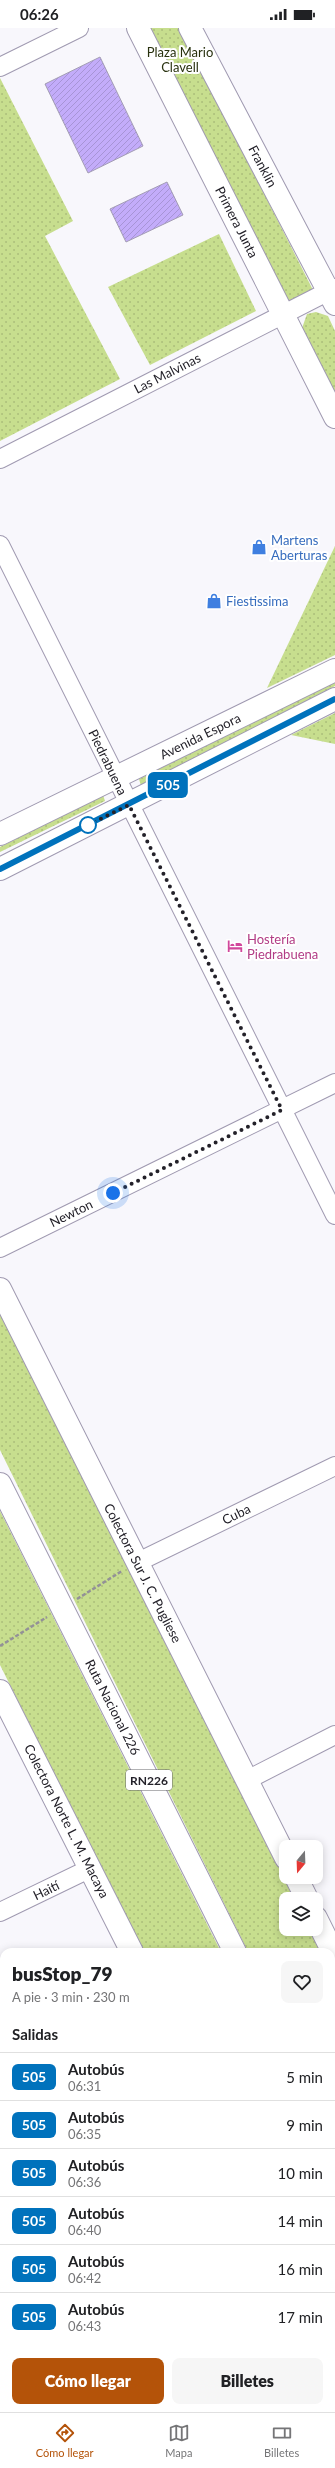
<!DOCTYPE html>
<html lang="es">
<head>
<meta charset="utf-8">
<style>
  body { margin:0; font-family:Lato,sans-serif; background:#f6f6f6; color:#202124; height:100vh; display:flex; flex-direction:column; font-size:15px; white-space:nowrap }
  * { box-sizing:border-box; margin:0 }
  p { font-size:13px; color:#757577 }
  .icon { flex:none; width:22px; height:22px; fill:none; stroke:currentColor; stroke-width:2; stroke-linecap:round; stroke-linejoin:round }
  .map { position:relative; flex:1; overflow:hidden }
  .panel { position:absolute; left:0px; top:1920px; width:335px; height:464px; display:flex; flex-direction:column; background:#fff; border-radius:12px 12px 0 0; box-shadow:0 2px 10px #0003 }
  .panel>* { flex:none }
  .badge { padding:0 8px; border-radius:6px; font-size:14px; line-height:26px }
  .needle { width:26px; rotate:199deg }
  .fabs { position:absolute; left:279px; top:1812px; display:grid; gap:8px }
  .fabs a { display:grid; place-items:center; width:44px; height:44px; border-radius:8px; background:#fff; box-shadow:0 2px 10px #0003; font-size:20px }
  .you { position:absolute; width:20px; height:20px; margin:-10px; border:3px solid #fff; border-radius:50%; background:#1a73e8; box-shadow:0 0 0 6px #1a73e833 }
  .map>.badge { position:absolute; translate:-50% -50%; box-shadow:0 0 0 2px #fff }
  h2 { padding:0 12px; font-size:15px; line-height:36px }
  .round { display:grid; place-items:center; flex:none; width:42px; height:42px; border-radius:8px; background:#f6f6f6 }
  .headline { display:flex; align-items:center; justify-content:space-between; height:68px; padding:0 12px }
  h1 { font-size:19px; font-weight:800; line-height:30px }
  .cta { display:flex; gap:8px; margin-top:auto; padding:8px 12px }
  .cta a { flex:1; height:46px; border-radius:8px; background:#b45309; color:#fff; font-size:16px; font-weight:800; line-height:46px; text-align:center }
  .cta a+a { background:#f6f6f6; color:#202124 }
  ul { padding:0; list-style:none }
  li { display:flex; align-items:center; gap:12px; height:48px; padding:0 12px; border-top:1px solid #e0e0e0 }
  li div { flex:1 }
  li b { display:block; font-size:15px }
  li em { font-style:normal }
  li .badge { min-width:44px; font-weight:700; text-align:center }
  .status { display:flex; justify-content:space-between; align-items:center; height:28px; padding:0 20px; background:#fff; direction:ltr }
  .status svg { height:11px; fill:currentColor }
  .tabs { display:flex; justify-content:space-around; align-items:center; height:56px; border-top:1px solid #e0e0e0; background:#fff; font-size:11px; color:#757577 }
  .tabs a { display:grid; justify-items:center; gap:2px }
  .tabs .selected { color:#b45309 }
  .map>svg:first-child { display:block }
</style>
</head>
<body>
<div class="status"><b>06:26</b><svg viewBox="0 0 49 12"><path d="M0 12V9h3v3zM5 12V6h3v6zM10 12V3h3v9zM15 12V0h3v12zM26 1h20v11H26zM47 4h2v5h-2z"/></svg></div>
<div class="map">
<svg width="335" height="2384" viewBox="0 0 335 2384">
  <defs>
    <pattern id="grass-dots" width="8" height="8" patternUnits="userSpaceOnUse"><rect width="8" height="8" fill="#c7de8e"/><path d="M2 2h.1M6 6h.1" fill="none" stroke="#abbe7a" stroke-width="1.8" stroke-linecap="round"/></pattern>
    <pattern id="building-hatch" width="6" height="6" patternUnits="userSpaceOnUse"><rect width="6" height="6" fill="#c3acfa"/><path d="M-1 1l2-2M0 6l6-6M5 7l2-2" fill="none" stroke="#a794d6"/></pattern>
  </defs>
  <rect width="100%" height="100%" fill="#f8f7fc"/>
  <!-- grass -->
  <g fill="url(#grass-dots)">
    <polygon points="147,0 180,0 314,264 287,277"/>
    <polygon points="0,50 73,193 45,208 120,351 0,413"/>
    <polygon points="219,206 256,283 150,337 108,259"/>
    <polygon points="316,284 328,288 335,303 335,372 301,303 307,286"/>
    <polygon points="335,518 335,627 267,660"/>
    <polygon points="335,652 335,658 141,758 139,751"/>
    <polygon points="335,685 335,716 291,707"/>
    <polygon points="103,767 105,773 0,824 0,819"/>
    <polygon points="0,1274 286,1845 286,1849 299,1871 286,1871 286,1901 314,1901 326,1924 248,1924 0,1422"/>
    <polygon points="0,1483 221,1924 144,1924 0,1637"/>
    <polygon points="331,1935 335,1943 335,2098 331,2090"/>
    <polygon points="331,2144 335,2152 335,2304 331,2296"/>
  </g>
  <!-- building -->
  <g fill="url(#building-hatch)" stroke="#a39db4">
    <polygon points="100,29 143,118 88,145 45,56"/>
    <polygon points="167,154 183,187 126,214 110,181"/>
  </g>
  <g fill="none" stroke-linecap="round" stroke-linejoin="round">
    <!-- street casing -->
    <g stroke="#a09ab1" stroke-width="20">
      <g id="street">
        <polyline points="0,39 79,0"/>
        <polyline points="0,431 335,260"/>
        <polyline points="0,517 335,1187"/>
        <polyline points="0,1220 335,1055"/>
        <polyline points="138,1534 335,1438"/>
        <polyline points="247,1752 335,1707"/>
        <polyline points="0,1884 91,1840"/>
        <polyline points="0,2116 4,2123"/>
        <polyline points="0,2157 4,2155"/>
        <polyline points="132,2380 134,2384"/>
        <polyline points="65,2384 73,2380"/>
      </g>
    </g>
    <!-- secondary casing -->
    <g stroke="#a09ab1" stroke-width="24">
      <g id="secondary">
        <polyline points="138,0 335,389"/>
        <polyline points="190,0 335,276"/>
        <polyline points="0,806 335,642"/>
        <polyline points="0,841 335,671"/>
        <polyline points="0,1261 286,1830"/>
        <polyline points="0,1663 132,1924"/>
        <polyline points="296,1849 307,1871"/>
        <polyline points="316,1890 335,1928"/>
        <polyline points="331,2317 335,2325"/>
      </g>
    </g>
    <!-- highway casing -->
    <g stroke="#a09ab1" stroke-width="24">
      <g id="highway">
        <polyline points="0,1456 235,1924"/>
        <polyline points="331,2114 335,2122"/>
      </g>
    </g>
    <!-- path -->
    <g stroke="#939197" stroke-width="2.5" stroke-dasharray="4 2" stroke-linecap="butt">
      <polyline points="77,1571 122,1543"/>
      <polyline points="0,1618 47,1589"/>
    </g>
    <!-- street -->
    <use href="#street" stroke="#fff" stroke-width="18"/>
    <!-- secondary -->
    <use href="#secondary" stroke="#fff" stroke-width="22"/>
    <!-- highway -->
    <use href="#highway" stroke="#fff" stroke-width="22"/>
  </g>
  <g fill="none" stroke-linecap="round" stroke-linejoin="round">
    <!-- line casing -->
    <g stroke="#fff" stroke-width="9">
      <polyline id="line" points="0,841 335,671"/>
    </g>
    <!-- line -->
    <use href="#line" stroke="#0072bc" stroke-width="6"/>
    <!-- walk -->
    <polyline stroke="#232129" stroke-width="4" stroke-dasharray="0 7.2" points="88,797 129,777 282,1082 113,1165"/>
  </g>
  <!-- icons -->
  <defs>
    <g id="shop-bare" transform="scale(1.2)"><path d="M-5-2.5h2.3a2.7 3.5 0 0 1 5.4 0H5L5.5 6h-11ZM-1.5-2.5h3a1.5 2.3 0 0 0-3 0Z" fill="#3f7fe0" stroke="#fff" stroke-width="2.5" paint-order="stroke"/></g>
    <g id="hotel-bare" transform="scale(1.2)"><path d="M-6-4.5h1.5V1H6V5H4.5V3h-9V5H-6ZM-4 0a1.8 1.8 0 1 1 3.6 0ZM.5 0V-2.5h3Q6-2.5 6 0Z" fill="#d1479c" stroke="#fff" stroke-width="2.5" paint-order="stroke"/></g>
  </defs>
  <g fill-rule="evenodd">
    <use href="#shop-bare" x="259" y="519"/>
    <use href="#shop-bare" x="214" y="573"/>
    <use href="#hotel-bare" x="235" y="918"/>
  </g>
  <!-- markers -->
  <circle fill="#fff" stroke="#0072bc" stroke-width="2" cx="88" cy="797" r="8"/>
  <g text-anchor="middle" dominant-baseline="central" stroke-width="4" stroke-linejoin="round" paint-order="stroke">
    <!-- shield labels -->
    <rect fill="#fff" stroke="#656469" stroke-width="1" x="126" y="1742" width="46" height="20" rx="3"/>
    <g font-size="12" font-weight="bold" fill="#232129">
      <text x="149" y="1752">RN226</text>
    </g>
    <!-- park labels -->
    <g font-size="13" fill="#28310e" stroke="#fff">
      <text x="180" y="24">Plaza Mario<tspan x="180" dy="15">Clavell</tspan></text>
    </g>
    <!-- street labels -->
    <g font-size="13" fill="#232129" stroke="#fff">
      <text transform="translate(263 138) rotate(62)">Franklin</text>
      <text transform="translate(237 194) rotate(63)">Primera Junta</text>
      <text transform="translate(167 345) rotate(-27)">Las Malvinas</text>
      <text transform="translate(200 708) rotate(-26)">Avenida Espora</text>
      <text transform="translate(108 734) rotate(64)">Piedrabuena</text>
      <text transform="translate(71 1185) rotate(-26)">Newton</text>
      <text transform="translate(236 1486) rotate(-26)">Cuba</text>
      <text transform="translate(143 1545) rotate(63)">Colectora Sur J. C. Pugliese</text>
      <text transform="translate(113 1679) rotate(63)">Ruta Nacional 226</text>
      <text transform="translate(67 1793) rotate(63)">Colectora Norte L. M. Macaya</text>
      <text transform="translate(46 1862) rotate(-26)">Haití</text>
    </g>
    <!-- shop labels -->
    <g font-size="13" fill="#366cbe" stroke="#fff" text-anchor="start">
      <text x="271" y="512">Martens<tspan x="271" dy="15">Aberturas</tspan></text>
      <text x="226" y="573">Fiestissima</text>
    </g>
    <!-- hotel labels -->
    <g font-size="13" fill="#b23c85" stroke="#fff" text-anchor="start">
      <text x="247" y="911">Hostería<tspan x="247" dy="15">Piedrabuena</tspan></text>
    </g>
  </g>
</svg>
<div class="fabs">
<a><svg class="needle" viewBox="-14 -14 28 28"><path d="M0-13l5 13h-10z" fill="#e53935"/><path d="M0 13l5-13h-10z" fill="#757577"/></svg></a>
<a><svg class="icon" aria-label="layers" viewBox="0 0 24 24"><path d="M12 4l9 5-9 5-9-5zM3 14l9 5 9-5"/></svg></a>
</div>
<div class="you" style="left:113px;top:1165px"></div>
<b class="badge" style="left:168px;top:757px;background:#0072bc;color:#fff">505</b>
<section class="panel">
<div class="headline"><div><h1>busStop_79</h1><p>A pie · 3 min · 230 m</p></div><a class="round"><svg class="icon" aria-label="heart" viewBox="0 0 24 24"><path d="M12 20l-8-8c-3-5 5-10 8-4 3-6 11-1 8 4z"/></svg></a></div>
<h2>Salidas</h2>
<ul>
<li><span class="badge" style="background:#0072bc;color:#fff">505</span><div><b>Autobús</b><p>06:31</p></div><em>5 min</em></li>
<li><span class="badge" style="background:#0072bc;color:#fff">505</span><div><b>Autobús</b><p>06:35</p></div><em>9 min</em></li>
<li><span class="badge" style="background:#0072bc;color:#fff">505</span><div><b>Autobús</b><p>06:36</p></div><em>10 min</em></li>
<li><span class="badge" style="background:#0072bc;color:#fff">505</span><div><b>Autobús</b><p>06:40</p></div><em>14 min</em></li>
<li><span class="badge" style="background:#0072bc;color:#fff">505</span><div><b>Autobús</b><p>06:42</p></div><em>16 min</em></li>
<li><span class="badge" style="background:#0072bc;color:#fff">505</span><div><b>Autobús</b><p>06:43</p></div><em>17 min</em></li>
</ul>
<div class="cta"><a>Cómo llegar</a><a>Billetes</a></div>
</section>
</div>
<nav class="tabs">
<a class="selected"><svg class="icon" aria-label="directions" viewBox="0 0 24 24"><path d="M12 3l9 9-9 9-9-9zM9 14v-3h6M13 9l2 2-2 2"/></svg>Cómo llegar</a>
<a><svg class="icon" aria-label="map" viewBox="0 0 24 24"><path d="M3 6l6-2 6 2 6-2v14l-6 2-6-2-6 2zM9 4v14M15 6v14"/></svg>Mapa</a>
<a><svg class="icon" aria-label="tickets" viewBox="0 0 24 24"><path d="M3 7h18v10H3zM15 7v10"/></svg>Billetes</a>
</nav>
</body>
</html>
